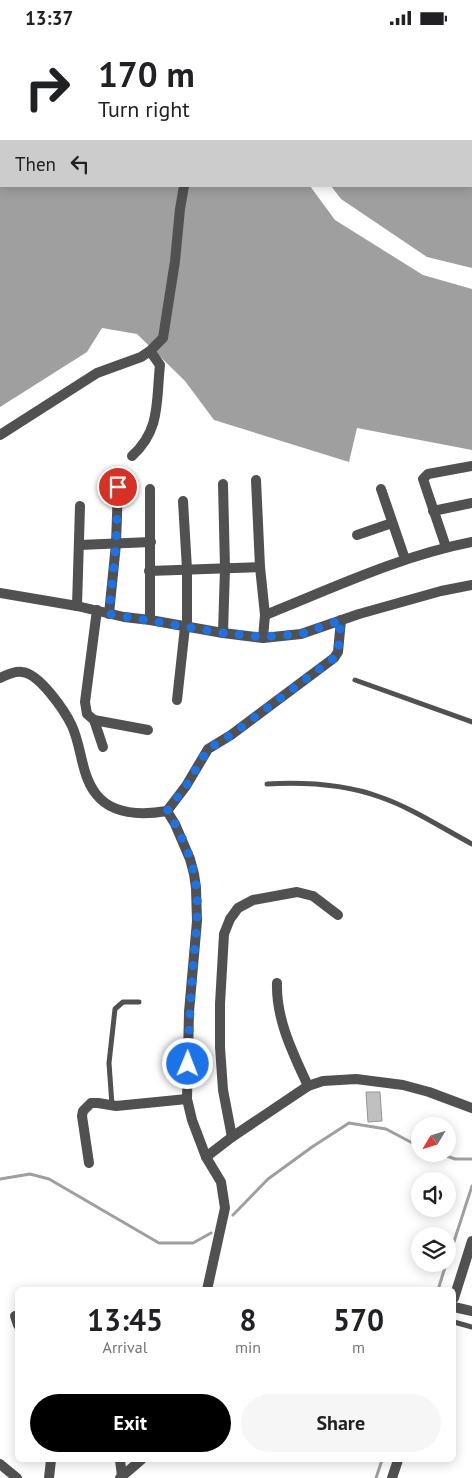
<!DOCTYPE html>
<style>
body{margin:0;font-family:"PT Sans",sans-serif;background:#f6f6f6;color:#202124;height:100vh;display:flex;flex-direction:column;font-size:19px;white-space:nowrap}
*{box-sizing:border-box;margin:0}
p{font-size:16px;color:#757577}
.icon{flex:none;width:28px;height:28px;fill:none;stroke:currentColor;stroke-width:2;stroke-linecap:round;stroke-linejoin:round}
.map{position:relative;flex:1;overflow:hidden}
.drawer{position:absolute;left:15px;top:1252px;width:441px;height:175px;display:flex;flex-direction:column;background:#fff;border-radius:8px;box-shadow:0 2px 12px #0003}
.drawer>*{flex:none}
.hud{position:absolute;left:0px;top:0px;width:472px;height:152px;box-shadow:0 2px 12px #0003;background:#fff;color:#202124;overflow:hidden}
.needle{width:32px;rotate:232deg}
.tools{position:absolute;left:411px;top:1082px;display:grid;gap:10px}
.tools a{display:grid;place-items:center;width:45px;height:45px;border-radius:50%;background:#fff;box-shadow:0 2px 12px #0003;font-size:25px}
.pin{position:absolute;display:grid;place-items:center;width:42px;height:42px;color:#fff;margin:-21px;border:2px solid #fff;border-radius:50%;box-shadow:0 1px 5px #0007}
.me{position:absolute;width:55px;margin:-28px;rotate:1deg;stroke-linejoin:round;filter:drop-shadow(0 0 4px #0008)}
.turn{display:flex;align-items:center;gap:18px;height:105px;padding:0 15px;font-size:22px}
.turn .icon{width:65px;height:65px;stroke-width:2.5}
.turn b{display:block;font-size:35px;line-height:42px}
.then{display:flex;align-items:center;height:48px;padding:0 15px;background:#0003;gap:10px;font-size:19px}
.eta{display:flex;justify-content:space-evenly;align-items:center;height:85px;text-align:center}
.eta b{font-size:30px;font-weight:700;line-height:35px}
.primary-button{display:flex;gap:10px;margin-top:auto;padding:10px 15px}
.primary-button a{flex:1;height:58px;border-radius:30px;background:#000;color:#fff;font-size:20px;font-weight:700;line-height:58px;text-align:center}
.primary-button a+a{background:#f6f6f6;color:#202124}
.status{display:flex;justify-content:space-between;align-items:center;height:35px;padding:0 25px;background:#fff;direction:ltr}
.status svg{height:14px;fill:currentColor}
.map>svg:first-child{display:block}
</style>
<div class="status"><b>13:37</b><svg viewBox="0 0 49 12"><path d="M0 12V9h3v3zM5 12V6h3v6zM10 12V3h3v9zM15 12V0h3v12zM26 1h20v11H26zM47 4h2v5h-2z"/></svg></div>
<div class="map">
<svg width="472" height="1443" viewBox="0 0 472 1443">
<rect width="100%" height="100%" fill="#fff"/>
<g fill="#9f9f9f">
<path d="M0 0H234L1 1V151H310L335 185 423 240 472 254V415L357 393 349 427 214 385 185 346 137 299 102 293 87 317 0 372Z"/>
<path d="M242 0H472V233L427 222 341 164 331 151H471V1H242Z"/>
</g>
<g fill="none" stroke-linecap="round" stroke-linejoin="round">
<g stroke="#9f9f9f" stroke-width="3">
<path d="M441 1119 455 1124H472"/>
<path d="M0 1144 30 1139 49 1144 159 1208H193L211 1198"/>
<path d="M233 1180 268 1144 312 1112 349 1088 386 1094 420 1112"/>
<path d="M448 1225 472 1151"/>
<path d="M438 1255 446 1229"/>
<path d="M376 1443 382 1425"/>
</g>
</g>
<path fill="#c0c0c0" stroke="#959595" d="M366 1057H380L382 1086 368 1087Z"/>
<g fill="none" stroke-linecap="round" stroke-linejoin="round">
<g stroke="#515151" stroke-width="5">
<path d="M355 645 472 687"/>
<path d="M267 749C304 747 344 749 380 762 412 773 442 793 472 809"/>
<path d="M112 1070 109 1028 115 974 123 967H139"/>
<path d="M454 1287 472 1292"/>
</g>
<g stroke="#515151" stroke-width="10">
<path d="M216 1V0"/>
<path d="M0 400 97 338 141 322 150 316 163 303 175 226 180 174 184 151"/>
<path d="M132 421C161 395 156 366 160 330L150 316"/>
<path d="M256 445 260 532 265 580 263 603"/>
<path d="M381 454 405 524"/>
<path d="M183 466 187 534V592"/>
<path d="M433 476 472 468"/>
<path d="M357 500 392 488"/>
<path d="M79 510 151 507"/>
<path d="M446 512 423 444 428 439 472 431"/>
<path d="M149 536 260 532"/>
<path d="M77 571 80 471"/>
<path d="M97 575 85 667 87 679 94 685 103 712"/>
<path d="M109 579 116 509 118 452"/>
<path d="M265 580C333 553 400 521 472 507"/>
<path d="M150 585V454"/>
<path d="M223 598 225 533 223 449"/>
<path d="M0 643C6 640 15 636 22 637 39 638 65 676 72 691 82 713 81 740 96 759 113 781 143 780 167 776L186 751 208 714 231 700 334 623 338 617 341 585"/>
<path d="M177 665 185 592"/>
<path d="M94 685 148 695"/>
<path d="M167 776 175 789 190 824 194 839 196 853 197 886 189 977 187 1064 192 1085 206 1122 221 1147 225 1173 207 1255"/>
<path d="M277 948C276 985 293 1018 308 1051"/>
<path d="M232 1102 223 1055 220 1012V969L224 899 230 884 238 873 253 865 297 857 313 861 338 880"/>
<path d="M206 1122 232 1102 308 1051 323 1046 356 1044 403 1050 429 1057 472 1073"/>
<path d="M89 1128 82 1081 83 1076 91 1068H98L116 1071 187 1064"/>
<path d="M15 1281 18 1290"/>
<path d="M120 1425 122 1441"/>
<path d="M0 1429 17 1443"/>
<path d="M49 1443 51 1425"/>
<path d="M120 1443 141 1425"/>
</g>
<g stroke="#515151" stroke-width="10">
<path d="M0 558 77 571 124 582 150 585 223 598 263 603 301 599 359 579 441 556 472 550"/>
<path d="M454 1263 472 1206"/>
<path d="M454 1272 472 1276"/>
<path d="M392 1443 398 1425"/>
</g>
</g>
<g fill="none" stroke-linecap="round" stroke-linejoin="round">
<path stroke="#1a73e8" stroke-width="9" stroke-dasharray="0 16.2" d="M118 452 116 509 109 579 223 598 263 602 301 599 341 585 338 617 334 623 231 700 208 714 186 751 167 776C179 794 190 818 194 839 201 869 195 903 193 934 190 966 189 997 188 1029"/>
</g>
</svg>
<div class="tools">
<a><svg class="needle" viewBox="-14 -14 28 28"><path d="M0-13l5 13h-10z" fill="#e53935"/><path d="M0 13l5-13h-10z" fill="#757577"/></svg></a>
<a><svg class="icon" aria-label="sound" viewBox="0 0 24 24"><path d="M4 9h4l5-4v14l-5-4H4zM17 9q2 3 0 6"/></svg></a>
<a><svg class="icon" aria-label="layers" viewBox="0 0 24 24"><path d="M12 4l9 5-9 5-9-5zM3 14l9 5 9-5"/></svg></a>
</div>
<div class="pin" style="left:118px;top:452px;background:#d93025"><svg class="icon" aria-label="arrive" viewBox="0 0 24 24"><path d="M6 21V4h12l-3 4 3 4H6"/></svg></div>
<svg class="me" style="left:188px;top:1029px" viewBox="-20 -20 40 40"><circle r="17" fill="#1a73e8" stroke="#fff" stroke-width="3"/><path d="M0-11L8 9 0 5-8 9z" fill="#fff"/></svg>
<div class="hud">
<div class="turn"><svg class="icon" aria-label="right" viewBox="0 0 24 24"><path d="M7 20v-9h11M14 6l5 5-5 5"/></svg><div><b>170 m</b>Turn right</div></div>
<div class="then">Then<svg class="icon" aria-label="left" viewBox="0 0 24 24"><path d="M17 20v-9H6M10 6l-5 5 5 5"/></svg></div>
</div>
<section class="drawer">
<div class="eta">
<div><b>13:45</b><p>Arrival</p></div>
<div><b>8</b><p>min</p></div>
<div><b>570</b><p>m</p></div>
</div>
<div class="primary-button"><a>Exit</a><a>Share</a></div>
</section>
</div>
